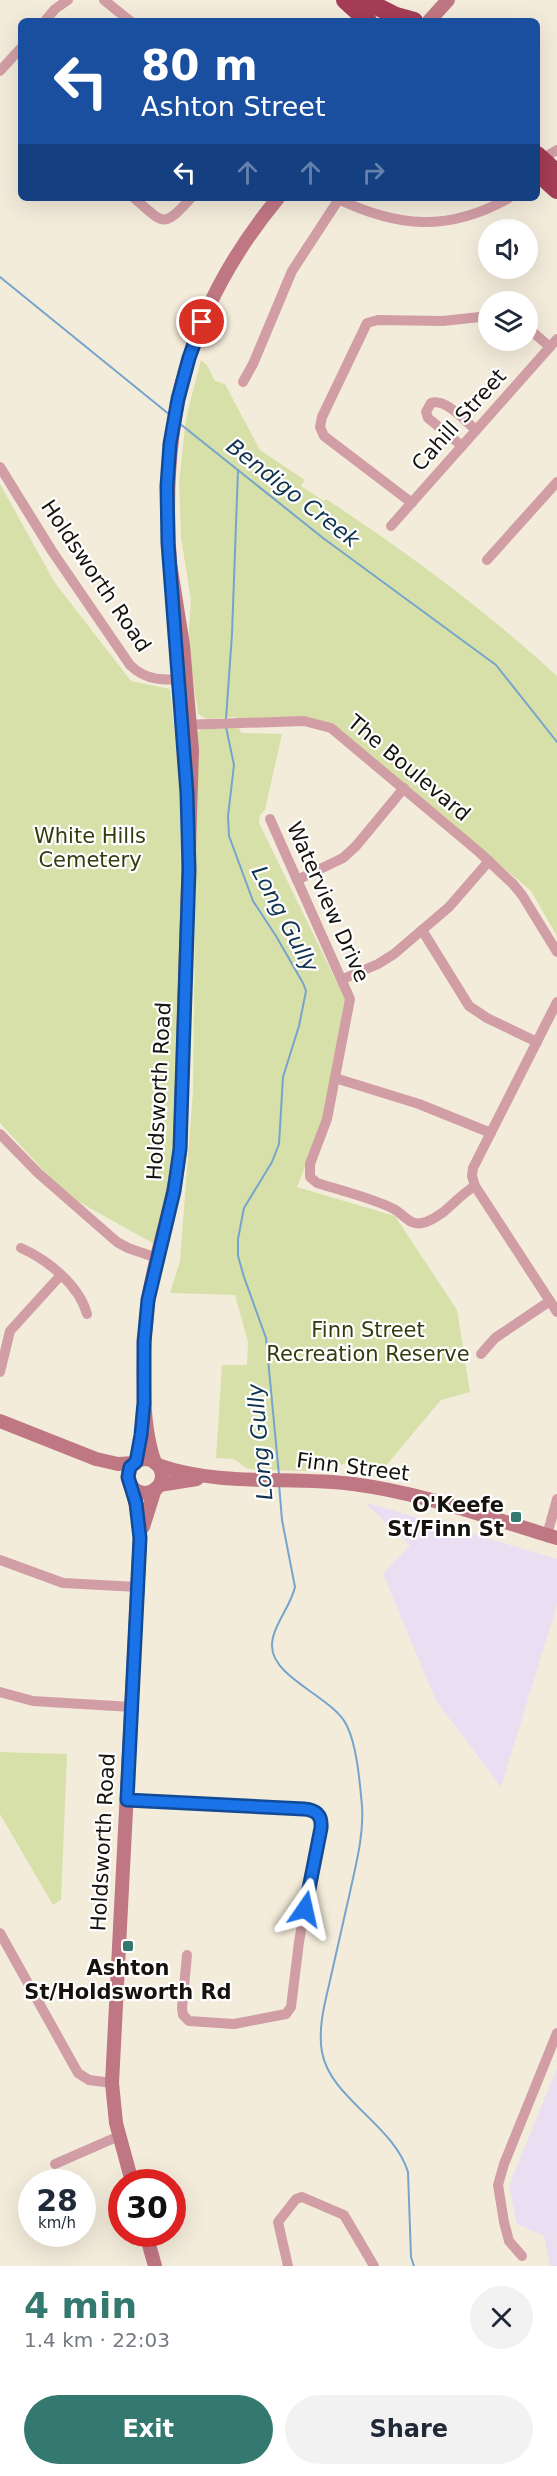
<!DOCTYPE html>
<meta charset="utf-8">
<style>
body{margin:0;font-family:"DejaVu Sans",sans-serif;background:#f2f2f3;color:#1f2937;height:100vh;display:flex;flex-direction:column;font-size:22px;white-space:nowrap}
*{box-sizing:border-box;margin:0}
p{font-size:20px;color:#747a83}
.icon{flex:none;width:33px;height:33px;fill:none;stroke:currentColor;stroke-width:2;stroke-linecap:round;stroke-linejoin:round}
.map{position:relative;height:2266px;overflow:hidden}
.side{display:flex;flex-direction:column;background:#fff;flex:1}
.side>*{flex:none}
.hud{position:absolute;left:18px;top:18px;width:522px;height:183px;border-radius:9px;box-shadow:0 6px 24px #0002;background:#1a4fa0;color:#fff;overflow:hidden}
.controls{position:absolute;left:478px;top:219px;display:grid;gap:12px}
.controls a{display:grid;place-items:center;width:60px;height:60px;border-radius:50%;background:#fff;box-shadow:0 6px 24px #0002;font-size:30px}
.speed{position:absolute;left:18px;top:2169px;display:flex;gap:12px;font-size:30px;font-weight:700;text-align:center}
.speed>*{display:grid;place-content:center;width:78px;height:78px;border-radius:50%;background:#fff;box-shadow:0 6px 24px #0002;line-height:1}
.speed small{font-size:15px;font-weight:400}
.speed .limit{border:9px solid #d22;background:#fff;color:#111}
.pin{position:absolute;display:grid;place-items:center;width:51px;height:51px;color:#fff;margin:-26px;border:3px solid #fff;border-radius:50%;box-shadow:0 2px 6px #0007}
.me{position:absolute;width:66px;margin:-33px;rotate:11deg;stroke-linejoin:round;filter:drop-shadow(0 0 4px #0008)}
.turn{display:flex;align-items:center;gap:21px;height:126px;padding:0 24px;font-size:27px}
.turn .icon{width:78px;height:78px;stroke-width:2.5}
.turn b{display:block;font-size:42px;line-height:51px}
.lanes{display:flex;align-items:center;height:57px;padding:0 24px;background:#0003;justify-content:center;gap:30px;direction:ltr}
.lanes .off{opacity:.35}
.round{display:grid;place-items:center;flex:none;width:63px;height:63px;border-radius:32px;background:#f2f2f3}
.summary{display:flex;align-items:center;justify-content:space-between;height:102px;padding:0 24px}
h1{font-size:36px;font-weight:600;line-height:45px;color:#33796f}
.button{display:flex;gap:12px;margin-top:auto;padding:12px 24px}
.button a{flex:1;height:69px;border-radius:36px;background:#33796f;color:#fff;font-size:24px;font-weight:600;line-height:69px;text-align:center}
.button a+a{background:#f2f2f3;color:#1f2937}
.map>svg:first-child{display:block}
</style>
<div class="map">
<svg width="557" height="2266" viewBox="0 0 557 2266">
<rect width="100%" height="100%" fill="#f4ecdb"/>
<g fill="#e9def2">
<path d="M364 1502 557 1559V1605L501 1787 436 1701 383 1574 410 1545Z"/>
<path d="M557 2068V2266H550L544 2236 517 2224 509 2186Z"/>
</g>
<g fill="#d8e0a9">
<path d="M201 360 207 365 215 381 225 384 260 450 305 480 301 486 324 501 326 499C404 550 488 612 557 676V936L531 891 338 728 236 719V717L207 719 198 714 188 643 191 601 181 537 179 482 186 418Z"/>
<path d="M0 484 55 583 131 681 170 689 180 785 181 912 174 1165 156 1245 65 1194 0 1123Z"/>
<path d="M239 728 241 733 282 734 265 810 260 815 259 823 346 1001 320 1130 297 1187 395 1216 457 1310 470 1392 441 1400 384 1468 343 1464 306 1471 258 1470 246 1468 234 1459 216 1458 222 1365H247L248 1342 235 1295 170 1293 180 1261 193 1091 197 732 202 729Z"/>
<path d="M0 1752 67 1754 61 1900 53 1905 0 1814Z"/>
</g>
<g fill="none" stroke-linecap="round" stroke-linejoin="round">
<g stroke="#75a4cc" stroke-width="2">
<path d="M0 277 170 415"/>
<path d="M179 423 323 538 496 665 557 742"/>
<path d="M226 719 232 634 238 470"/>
<path d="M226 727 234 765 228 816 229 836 253 901 276 936 303 983 306 991 299 1026 283 1077 279 1144 272 1162 244 1208 238 1239V1256L244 1277 266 1338 279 1475"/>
<path d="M279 1484 282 1520 295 1587C291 1606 272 1627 272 1645 271 1678 334 1697 347 1726 357 1746 360 1784 362 1806 364 1835 356 1864 350 1892 343 1923 336 1954 329 1985 324 2006 318 2030 322 2052 330 2098 393 2124 408 2172L411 2257 414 2266"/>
</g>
<g stroke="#d29ea6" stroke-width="10">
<path d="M104 0 130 21"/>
<path d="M45 21 55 9 68 0"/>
<path d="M0 71 21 48"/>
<path d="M542 159 557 150"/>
<path d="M134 198C164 224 163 229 191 198"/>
<path d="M336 198C398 228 448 232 509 198"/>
<path d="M528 328 550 347"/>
<path d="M243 382 253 364 292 271 339 199"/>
<path d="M462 446 428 418 426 412 431 403C446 398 465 421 476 430"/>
<path d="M0 467 52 551 130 665C146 681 165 681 187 678"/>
<path d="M412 503 324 436 320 427 322 417 367 323 378 320 443 321 489 316"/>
<path d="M391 526 557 339"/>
<path d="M487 560 557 482"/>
<path d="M182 725 304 721 331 728 479 852 513 884 522 895 557 952"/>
<path d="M270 819 350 999 327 1119 310 1164V1177L317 1183C336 1189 383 1201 397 1211 407 1218 412 1227 426 1222 446 1215 457 1196 475 1186"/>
<path d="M297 880 343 858 356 846 404 788"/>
<path d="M422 930 469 1006 487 1018 537 1042"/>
<path d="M343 979 378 964 394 954 449 907 489 861"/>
<path d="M557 1002 473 1168 472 1176 475 1186 557 1312"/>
<path d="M335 1078 419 1104 491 1133"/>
<path d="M0 1134 38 1173 117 1242 128 1248 157 1258"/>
<path d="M21 1248C48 1260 79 1285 87 1314"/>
<path d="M481 1354 495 1338 550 1301"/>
<path d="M0 1372 10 1331 60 1276"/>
<path d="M547 1535 557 1499"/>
<path d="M0 1560 63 1583 137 1587"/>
<path d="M0 1692 33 1701 131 1707"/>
<path d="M127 1801 304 1809 316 1812 321 1819 299 1942 291 2007 286 2014 234 2024 189 2021 183 2015 182 2008 187 1955"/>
<path d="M0 1933 78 2073 89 2080 112 2083"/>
<path d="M55 2164 119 2136"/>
<path d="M522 2256 509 2241 504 2222 498 2185 504 2164 557 2033"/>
<path d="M288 2266 278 2222 296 2199 302 2197 344 2215 374 2266"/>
</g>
<g stroke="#c07784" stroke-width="14">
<path d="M429 21 448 0"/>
<path d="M170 564C160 421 185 311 278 198"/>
<path d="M0 1421 96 1459 118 1464 134 1463"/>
<circle cx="145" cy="1476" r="17"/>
<path d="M155 1463C146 1438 144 1412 144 1385 143 1353 145 1321 150 1289 159 1241 175 1197 180 1149L192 750 183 645 169 557"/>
<path d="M158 1465C220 1487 289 1476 353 1484 423 1493 490 1518 557 1538"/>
<path d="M159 1485 197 1479"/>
<path d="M132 1486 138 1517 140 1538 112 2083 116 2123 132 2182"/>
<path d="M143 1527 155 1489"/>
<path d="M146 2234 155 2266"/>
</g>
<g stroke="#a53d56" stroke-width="18">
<path d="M345 0 368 21"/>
<path d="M366 1 396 16 414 21"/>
<path d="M537 155 557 173"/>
<path d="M537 172 557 190"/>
</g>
</g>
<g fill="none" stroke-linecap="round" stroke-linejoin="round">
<g stroke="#114b97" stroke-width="15">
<path id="route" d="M202 322 189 358 178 399 170 444 167 486 168 543 187 793 189 870 180 1149 174 1191 148 1300 144 1342V1403L141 1435 136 1462 130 1467 128 1477 136 1503 140 1538 127 1800 304 1809C316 1810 322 1815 321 1828L305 1909"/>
</g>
<use href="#route" stroke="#1a73e8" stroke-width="10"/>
</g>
<g fill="#33796f" stroke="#fff" stroke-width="2">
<rect x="510" y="1511" width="12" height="12" rx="3"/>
<rect x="122" y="1940" width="12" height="12" rx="3"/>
</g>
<g text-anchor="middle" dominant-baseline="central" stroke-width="4.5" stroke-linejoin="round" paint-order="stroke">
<g font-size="21" fill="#16130e" stroke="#fff">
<text transform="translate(459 420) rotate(-48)">Cahill Street</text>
<text transform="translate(96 576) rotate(56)">Holdsworth Road</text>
<text transform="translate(409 768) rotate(40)">The Boulevard</text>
<text transform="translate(328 902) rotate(66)">Waterview Drive</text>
<text transform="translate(159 1091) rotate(-87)">Holdsworth Road</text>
<text transform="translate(353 1467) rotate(7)">Finn Street</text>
<text transform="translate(103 1842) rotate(-87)">Holdsworth Road</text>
</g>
<g font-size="21" fill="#363b0e" stroke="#fff">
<text x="90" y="836">White Hills<tspan x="90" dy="24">Cemetery</tspan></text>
<text x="368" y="1330">Finn Street<tspan x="368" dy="24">Recreation Reserve</tspan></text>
</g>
<g font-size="21" font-weight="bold" fill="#16130e" stroke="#fff" text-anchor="end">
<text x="504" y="1505">O'Keefe<tspan x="504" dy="24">St/Finn St</tspan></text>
<text x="128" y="1968" text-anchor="middle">Ashton<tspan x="128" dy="24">St/Holdsworth Rd</tspan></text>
</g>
<g font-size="22" font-style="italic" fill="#103450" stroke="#fff">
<text transform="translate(293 493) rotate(38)">Bendigo Creek</text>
<text transform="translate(285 919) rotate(62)">Long Gully</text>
<text transform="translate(260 1442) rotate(-95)">Long Gully</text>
</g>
</g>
</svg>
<div class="controls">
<a><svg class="icon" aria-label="sound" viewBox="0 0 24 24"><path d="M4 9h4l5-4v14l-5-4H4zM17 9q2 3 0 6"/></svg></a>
<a><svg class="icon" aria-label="layers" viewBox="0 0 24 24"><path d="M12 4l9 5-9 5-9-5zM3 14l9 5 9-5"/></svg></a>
</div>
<div class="speed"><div>28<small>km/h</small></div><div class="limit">30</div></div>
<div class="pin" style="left:202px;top:322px;background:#d93025"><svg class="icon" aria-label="arrive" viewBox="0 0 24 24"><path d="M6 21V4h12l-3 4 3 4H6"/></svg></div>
<svg class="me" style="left:305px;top:1909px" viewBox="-20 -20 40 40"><path d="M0-17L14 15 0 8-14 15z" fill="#1a73e8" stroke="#fff" stroke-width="4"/></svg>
<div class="hud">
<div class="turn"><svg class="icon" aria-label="left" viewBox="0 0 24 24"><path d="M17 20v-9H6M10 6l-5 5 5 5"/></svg><div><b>80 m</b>Ashton Street</div></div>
<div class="lanes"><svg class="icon" aria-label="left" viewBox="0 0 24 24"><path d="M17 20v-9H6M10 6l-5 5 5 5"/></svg><svg class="icon off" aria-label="ahead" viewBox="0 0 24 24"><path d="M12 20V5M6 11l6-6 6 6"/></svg><svg class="icon off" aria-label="ahead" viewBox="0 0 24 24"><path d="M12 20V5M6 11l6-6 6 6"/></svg><svg class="icon off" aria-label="right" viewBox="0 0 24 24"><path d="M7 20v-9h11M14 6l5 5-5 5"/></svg></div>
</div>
</div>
<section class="side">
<div class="summary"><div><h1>4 min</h1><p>1.4 km · 22:03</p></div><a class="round"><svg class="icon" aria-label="close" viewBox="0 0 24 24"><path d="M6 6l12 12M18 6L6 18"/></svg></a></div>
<div class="button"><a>Exit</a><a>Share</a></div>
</section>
